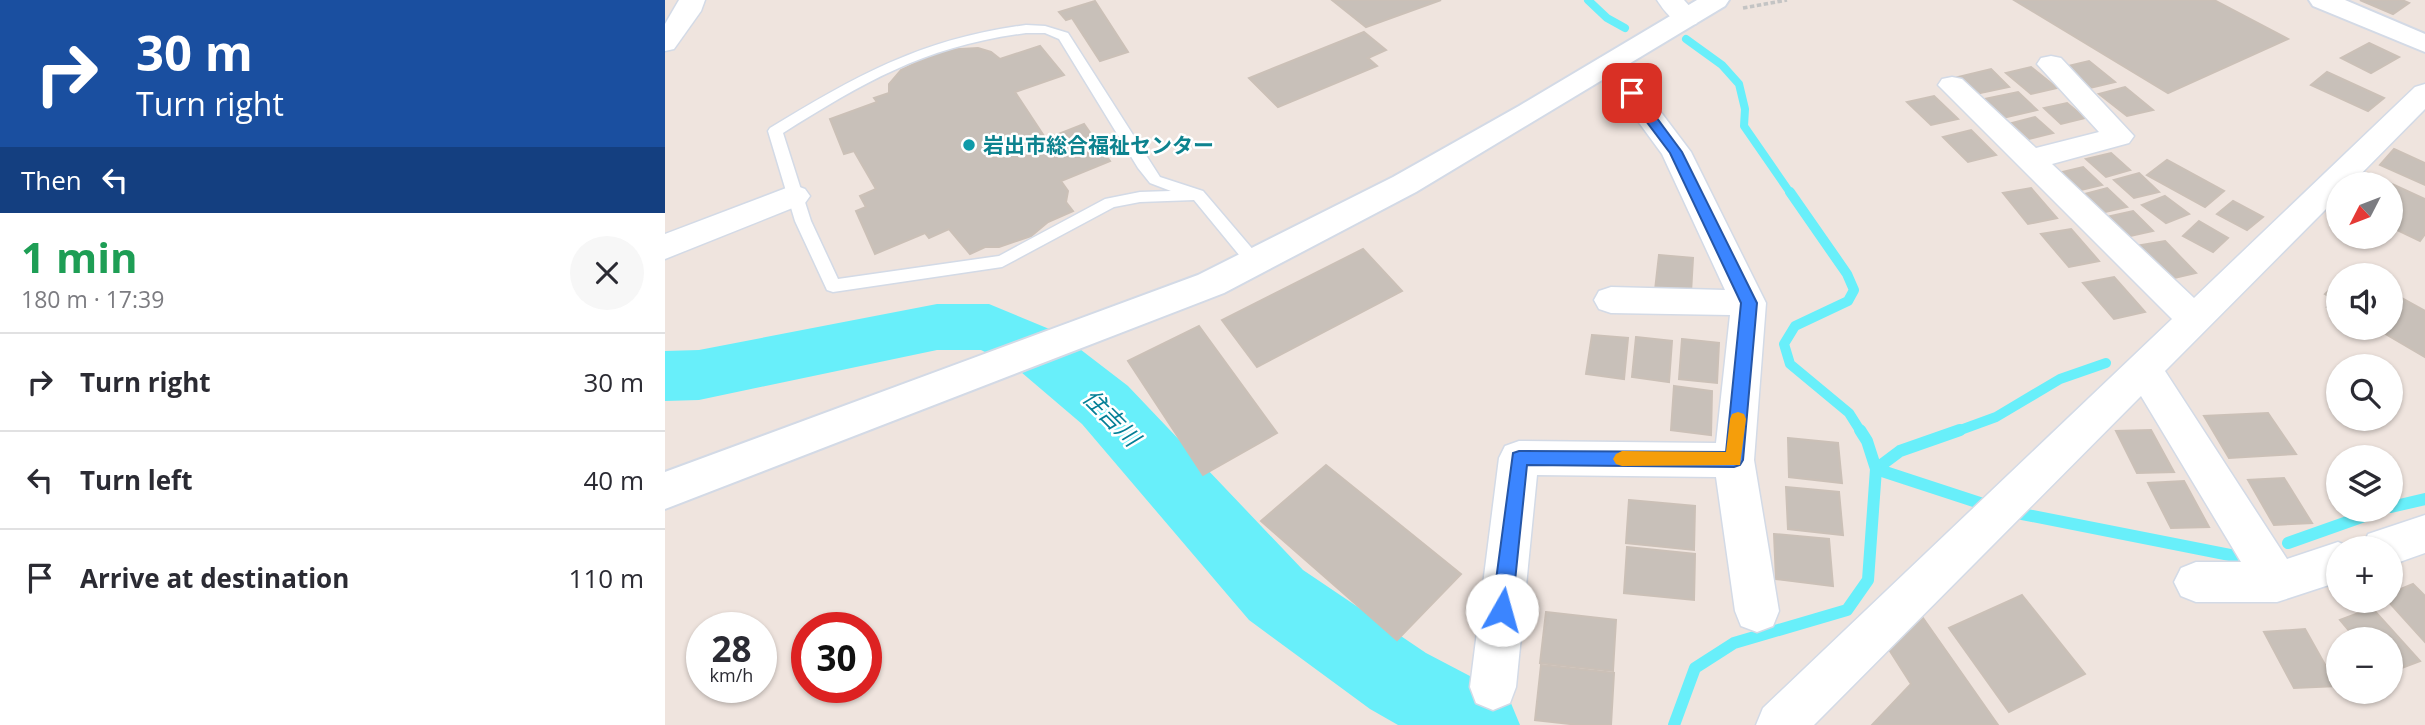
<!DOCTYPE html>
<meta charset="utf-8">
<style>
body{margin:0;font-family:"Open Sans","Noto Sans JP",sans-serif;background:#f7f7f7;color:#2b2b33;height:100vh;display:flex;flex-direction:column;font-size:26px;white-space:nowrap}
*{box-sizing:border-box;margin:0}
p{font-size:23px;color:#7c7c81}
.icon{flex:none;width:38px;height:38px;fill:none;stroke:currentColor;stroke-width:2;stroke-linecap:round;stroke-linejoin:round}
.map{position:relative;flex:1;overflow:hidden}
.sheet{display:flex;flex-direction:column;background:#fff;width:665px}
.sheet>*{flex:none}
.top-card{background:#1a4fa0;color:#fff;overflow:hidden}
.needle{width:46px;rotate:228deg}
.controls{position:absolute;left:1661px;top:172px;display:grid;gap:14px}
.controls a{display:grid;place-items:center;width:77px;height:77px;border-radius:50%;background:#fff;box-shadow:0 2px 5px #0004;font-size:35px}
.speed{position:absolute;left:21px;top:612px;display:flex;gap:14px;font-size:35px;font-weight:700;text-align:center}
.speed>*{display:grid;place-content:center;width:91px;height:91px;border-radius:50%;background:#fff;box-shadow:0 2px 5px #0004;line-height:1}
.speed small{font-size:18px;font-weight:400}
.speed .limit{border:10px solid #d22;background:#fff;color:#111}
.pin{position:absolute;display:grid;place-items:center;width:60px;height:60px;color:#fff;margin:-30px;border-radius:14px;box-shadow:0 4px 10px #0006}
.me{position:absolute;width:77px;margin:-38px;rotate:7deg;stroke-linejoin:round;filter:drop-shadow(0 0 5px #0008)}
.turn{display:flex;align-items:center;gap:24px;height:147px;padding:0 21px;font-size:32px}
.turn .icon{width:91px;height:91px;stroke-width:2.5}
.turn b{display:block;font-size:49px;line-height:60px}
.then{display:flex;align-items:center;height:66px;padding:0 21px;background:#0003;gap:14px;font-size:26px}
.round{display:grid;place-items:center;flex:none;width:74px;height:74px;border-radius:37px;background:#f7f7f7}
.head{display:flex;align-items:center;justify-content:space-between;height:119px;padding:0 21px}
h1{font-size:42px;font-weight:700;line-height:52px;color:#1e9e55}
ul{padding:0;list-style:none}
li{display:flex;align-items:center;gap:21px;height:98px;padding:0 21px;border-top:2px solid #e1e1e2}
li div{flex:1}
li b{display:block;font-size:26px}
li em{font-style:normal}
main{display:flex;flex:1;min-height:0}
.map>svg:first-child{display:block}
</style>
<main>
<section class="sheet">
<div class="top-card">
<div class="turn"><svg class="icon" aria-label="right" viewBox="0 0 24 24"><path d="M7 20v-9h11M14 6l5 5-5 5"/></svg><div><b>30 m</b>Turn right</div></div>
<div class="then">Then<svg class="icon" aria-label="left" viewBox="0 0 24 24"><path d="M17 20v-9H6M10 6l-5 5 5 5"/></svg></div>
</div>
<div class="head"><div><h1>1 min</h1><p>180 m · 17:39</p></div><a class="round"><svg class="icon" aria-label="close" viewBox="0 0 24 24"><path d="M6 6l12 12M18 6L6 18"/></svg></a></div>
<ul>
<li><svg class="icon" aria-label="right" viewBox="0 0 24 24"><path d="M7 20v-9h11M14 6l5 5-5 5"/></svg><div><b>Turn right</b></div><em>30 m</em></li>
<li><svg class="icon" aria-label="left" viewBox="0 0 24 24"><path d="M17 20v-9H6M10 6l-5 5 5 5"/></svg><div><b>Turn left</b></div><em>40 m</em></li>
<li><svg class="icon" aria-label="arrive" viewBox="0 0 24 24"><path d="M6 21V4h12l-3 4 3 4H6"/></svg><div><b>Arrive at destination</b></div><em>110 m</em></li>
</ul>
</section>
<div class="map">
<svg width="1760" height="725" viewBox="0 0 1760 725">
<rect width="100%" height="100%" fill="#efe4de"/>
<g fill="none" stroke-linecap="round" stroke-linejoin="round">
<g stroke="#68effa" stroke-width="8">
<path d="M923 0 942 18 960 28"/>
<path d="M1021 39 1057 65 1074 84 1080 109 1079 126 1126 194"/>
</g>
<g stroke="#68effa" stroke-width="10">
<path d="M1125 192 1182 274 1189 290 1183 301 1130 326 1119 344 1125 364 1184 413 1196 432"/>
<path d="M1290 432 1331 417 1395 379 1441 363"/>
</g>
<g stroke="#68effa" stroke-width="12">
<path d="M1211 469 1324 506"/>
<path d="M1211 469 1235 451 1295 430"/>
<path d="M1726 507 1760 499"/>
<path d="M1347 512 1570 556"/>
<path d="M1623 543 1719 509"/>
<path d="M1009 725 1030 668 1069 643 1182 610 1203 580 1211 469 1202 441 1195 430"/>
</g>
<path fill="#68effa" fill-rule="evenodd" d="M272 304H324L394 333 463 386 638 570 761 653 843 696 855 725H733L705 709 584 620 417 424 350 367 316 350H272L34 400 0 401V351L34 350Z"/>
</g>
<g fill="#c8c0b9" stroke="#cbc0b7" stroke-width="2">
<path d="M667 0H776L701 27Z"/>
<path d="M1349 0H1549L1623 39 1503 93Z"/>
<path d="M1695 0H1737L1744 3 1728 14Z"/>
<path d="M430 1 463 52 435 61 407 18 401 20 394 12Z"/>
<path d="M699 32 721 50 703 58 712 66 613 107 584 78Z"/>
<path d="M1704 43 1734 57 1706 73 1676 58Z"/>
<path d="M375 46 399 75 350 92 381 139 419 124 445 161 396 181 403 191 401 202 408 211 383 222 366 236 334 247H320L305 254 284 229 264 238 260 233 210 254 191 211 201 207 195 196 211 189 189 151 179 154 165 119 212 102 209 98 224 93V84L236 70 278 50 313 48 326 52 335 59Z"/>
<path d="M1424 61 1450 82 1425 88 1399 67Z"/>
<path d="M1366 67 1392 88 1366 94 1341 73Z"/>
<path d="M1326 69 1344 87 1311 94 1293 77Z"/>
<path d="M1662 72 1719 98 1703 111 1646 85Z"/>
<path d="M1460 87 1488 110 1462 116 1434 94Z"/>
<path d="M1353 92 1372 110 1338 118 1319 99Z"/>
<path d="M1269 96 1293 119 1266 125 1242 102Z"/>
<path d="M1402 103 1420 118 1396 124 1379 108Z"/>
<path d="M1370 117 1388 133 1364 139 1347 123Z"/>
<path d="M1306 130 1331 155 1303 162 1278 137Z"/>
<path d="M1729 149 1760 163V185L1715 165Z"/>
<path d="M1446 153 1465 170 1441 177 1421 159Z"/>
<path d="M1502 160 1559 191 1540 207 1482 175Z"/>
<path d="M1418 167 1437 185 1412 191 1393 173Z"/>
<path d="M1474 173 1494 192 1469 198 1449 180Z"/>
<path d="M1703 173 1760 199V234L1755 241 1726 227V184H1693Z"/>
<path d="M1366 188 1392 218 1363 224 1338 193Z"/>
<path d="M1442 188 1462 207 1436 213 1416 195Z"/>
<path d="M1500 196 1524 214 1501 223 1477 205Z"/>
<path d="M1568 201 1598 217 1582 230 1552 214Z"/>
<path d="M1468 211 1488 231 1461 237 1441 217Z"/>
<path d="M1534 221 1563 238 1548 252 1518 236Z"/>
<path d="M1406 229 1434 261 1404 267 1376 234Z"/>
<path d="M1500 241 1531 273 1501 280 1471 246Z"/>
<path d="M698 249 737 291 592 367 557 320Z"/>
<path d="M994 255 1028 258 1026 293 990 290Z"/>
<path d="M1449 277 1480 312 1449 319 1418 283Z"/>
<path d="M1673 282V314L1662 307 1670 300 1660 294Z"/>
<path d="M1726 292 1760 311V357L1717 332 1712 336 1697 327H1726Z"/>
<path d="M534 326 612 433 538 475 463 361Z"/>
<path d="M927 335 963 338 959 379 921 374Z"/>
<path d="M971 337 1007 341 1004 382 967 377Z"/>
<path d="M1017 339 1054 343 1052 383 1014 379Z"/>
<path d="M1009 386 1047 391 1046 435 1006 430Z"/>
<path d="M1603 413 1631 454 1564 458 1539 416Z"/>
<path d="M1486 430 1509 472 1472 473 1451 431Z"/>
<path d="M1123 438 1173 443 1177 483 1124 477Z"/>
<path d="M661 465 796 574 732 640 596 521Z"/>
<path d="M1619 478 1647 523 1609 525 1583 480Z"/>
<path d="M1519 481 1544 527 1506 528 1483 483Z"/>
<path d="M1121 487 1174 492 1178 535 1123 529Z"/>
<path d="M964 500 1030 506 1029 550 961 543Z"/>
<path d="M1109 534 1164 539 1168 586 1111 579Z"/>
<path d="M962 547 1030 554 1029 600 959 593Z"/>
<path d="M1748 584 1760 596V642L1722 600H1726V593Z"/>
<path d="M1357 595 1420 674 1344 712 1284 628Z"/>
<path d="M1707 608 1755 661 1726 672V639H1691L1675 620Z"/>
<path d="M881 612 951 620 948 671 875 663Z"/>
<path d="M1258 618 1333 725H1207L1246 684 1223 648Z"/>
<path d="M1640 629 1672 686 1629 688 1599 632Z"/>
<path d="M876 665 949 673 946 725H914L870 720Z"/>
</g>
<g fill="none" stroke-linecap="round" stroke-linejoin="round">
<g stroke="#d3dae6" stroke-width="3">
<path id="lane" d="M361 25 380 26 403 33 495 177 538 191 596 259 598 263 596 267H584L529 200 475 202 449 207 337 267 168 292 162 290 130 221 103 131 105 128C193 75 256 39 361 25ZM361 33H380L394 39 473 168 485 183 506 191 475 192 440 199 334 256 173 279 146 221 118 133C201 81 261 46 361 33Z"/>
</g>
<g stroke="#d3dae6" stroke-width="3">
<g id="street">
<path d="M14 0H40L36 11 9 49 0 51V24Z"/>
<path d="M992 0H1019L1035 18 1031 24C1012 28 1002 15 992 0Z"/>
<path d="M945 56 955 58 1026 152 1101 303 1089 460 1114 611 1108 626 1092 632 1076 626 1070 611 1051 477 872 475 851 687 845 703 828 710 811 703 805 687 834 458 840 446 854 441 1051 443 1065 315 946 313 934 309 929 300 934 291 946 287 1060 290 997 154 931 64 935 58Z"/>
<path d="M1386 56 1396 58 1469 136 1464 143 1387 164 1529 298 1750 87 1760 84V109L1686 184H1673V197L1500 371 1622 559 1673 542 1687 548H1673V582L1612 602H1531L1516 596 1509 582 1516 568 1531 562H1576L1476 396 1149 725H1091L1098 708 1507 319 1273 85 1277 79 1287 77 1297 79 1371 148 1434 132 1372 64 1376 58Z"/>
<path d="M129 185 140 189 145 196 140 203 0 259V234Z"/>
<path d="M1760 515V553L1726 565V548H1697L1703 534Z"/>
</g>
</g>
<g stroke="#d3dae6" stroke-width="4">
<g id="secondary">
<path d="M1032 0H1064L1060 6 751 192 559 293 0 509V472L533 275 728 177 854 106Z"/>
<path d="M1644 0H1680L1760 34V52L1648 6Z"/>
</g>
</g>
<path stroke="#c4c4c4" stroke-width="3.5" stroke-dasharray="4.5 2.5" stroke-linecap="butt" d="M1078 8 1122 0"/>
<use href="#lane" fill="#fff" fill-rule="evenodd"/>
<use href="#street" fill="#fff" fill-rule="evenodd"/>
<use href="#secondary" fill="#fff" fill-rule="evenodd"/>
</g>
<path fill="#3b85ff" stroke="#2656a6" stroke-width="2" d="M967 89 971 90 1017 152 1092 303 1078 460 1075 465 1069 467 862 465 847 610 844 617 837 619 830 617 827 610 848 453 854 451 1061 452 1076 303 1005 153 960 93Z"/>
<path fill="#f59e0b" d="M1073 412 1079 414 1081 419 1075 465 957 466 951 464 948 459 951 454 957 451 1061 452 1065 419 1067 414Z"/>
<circle fill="#0f9aa8" stroke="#fff" stroke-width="2.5" cx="304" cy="145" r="7"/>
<g text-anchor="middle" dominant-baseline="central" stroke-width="5" stroke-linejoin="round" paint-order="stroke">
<g font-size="21" font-weight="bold" fill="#0d838f" stroke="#fff" text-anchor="start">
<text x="318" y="145">岩出市総合福祉センター</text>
</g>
<g font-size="23" font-style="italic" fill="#037f96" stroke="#fff">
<text transform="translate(447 417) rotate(45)">住吉川</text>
</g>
</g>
</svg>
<div class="controls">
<a><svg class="needle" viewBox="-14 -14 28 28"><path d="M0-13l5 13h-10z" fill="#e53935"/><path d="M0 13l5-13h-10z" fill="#7c7c81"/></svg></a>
<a><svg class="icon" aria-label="sound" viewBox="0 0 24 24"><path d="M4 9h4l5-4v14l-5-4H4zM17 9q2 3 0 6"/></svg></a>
<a><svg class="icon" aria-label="search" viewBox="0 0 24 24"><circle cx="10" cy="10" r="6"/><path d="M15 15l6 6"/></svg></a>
<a><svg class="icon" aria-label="layers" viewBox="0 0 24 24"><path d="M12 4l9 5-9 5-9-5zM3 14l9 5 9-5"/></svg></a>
<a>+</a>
<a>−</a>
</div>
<div class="speed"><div>28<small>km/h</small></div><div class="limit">30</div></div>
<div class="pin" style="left:967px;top:93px;background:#d93025"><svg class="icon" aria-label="arrive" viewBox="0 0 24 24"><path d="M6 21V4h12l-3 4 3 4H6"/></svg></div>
<svg class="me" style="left:837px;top:610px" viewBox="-20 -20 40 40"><circle r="19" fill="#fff"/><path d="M0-13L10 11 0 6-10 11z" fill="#3b85ff"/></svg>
</div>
</main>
